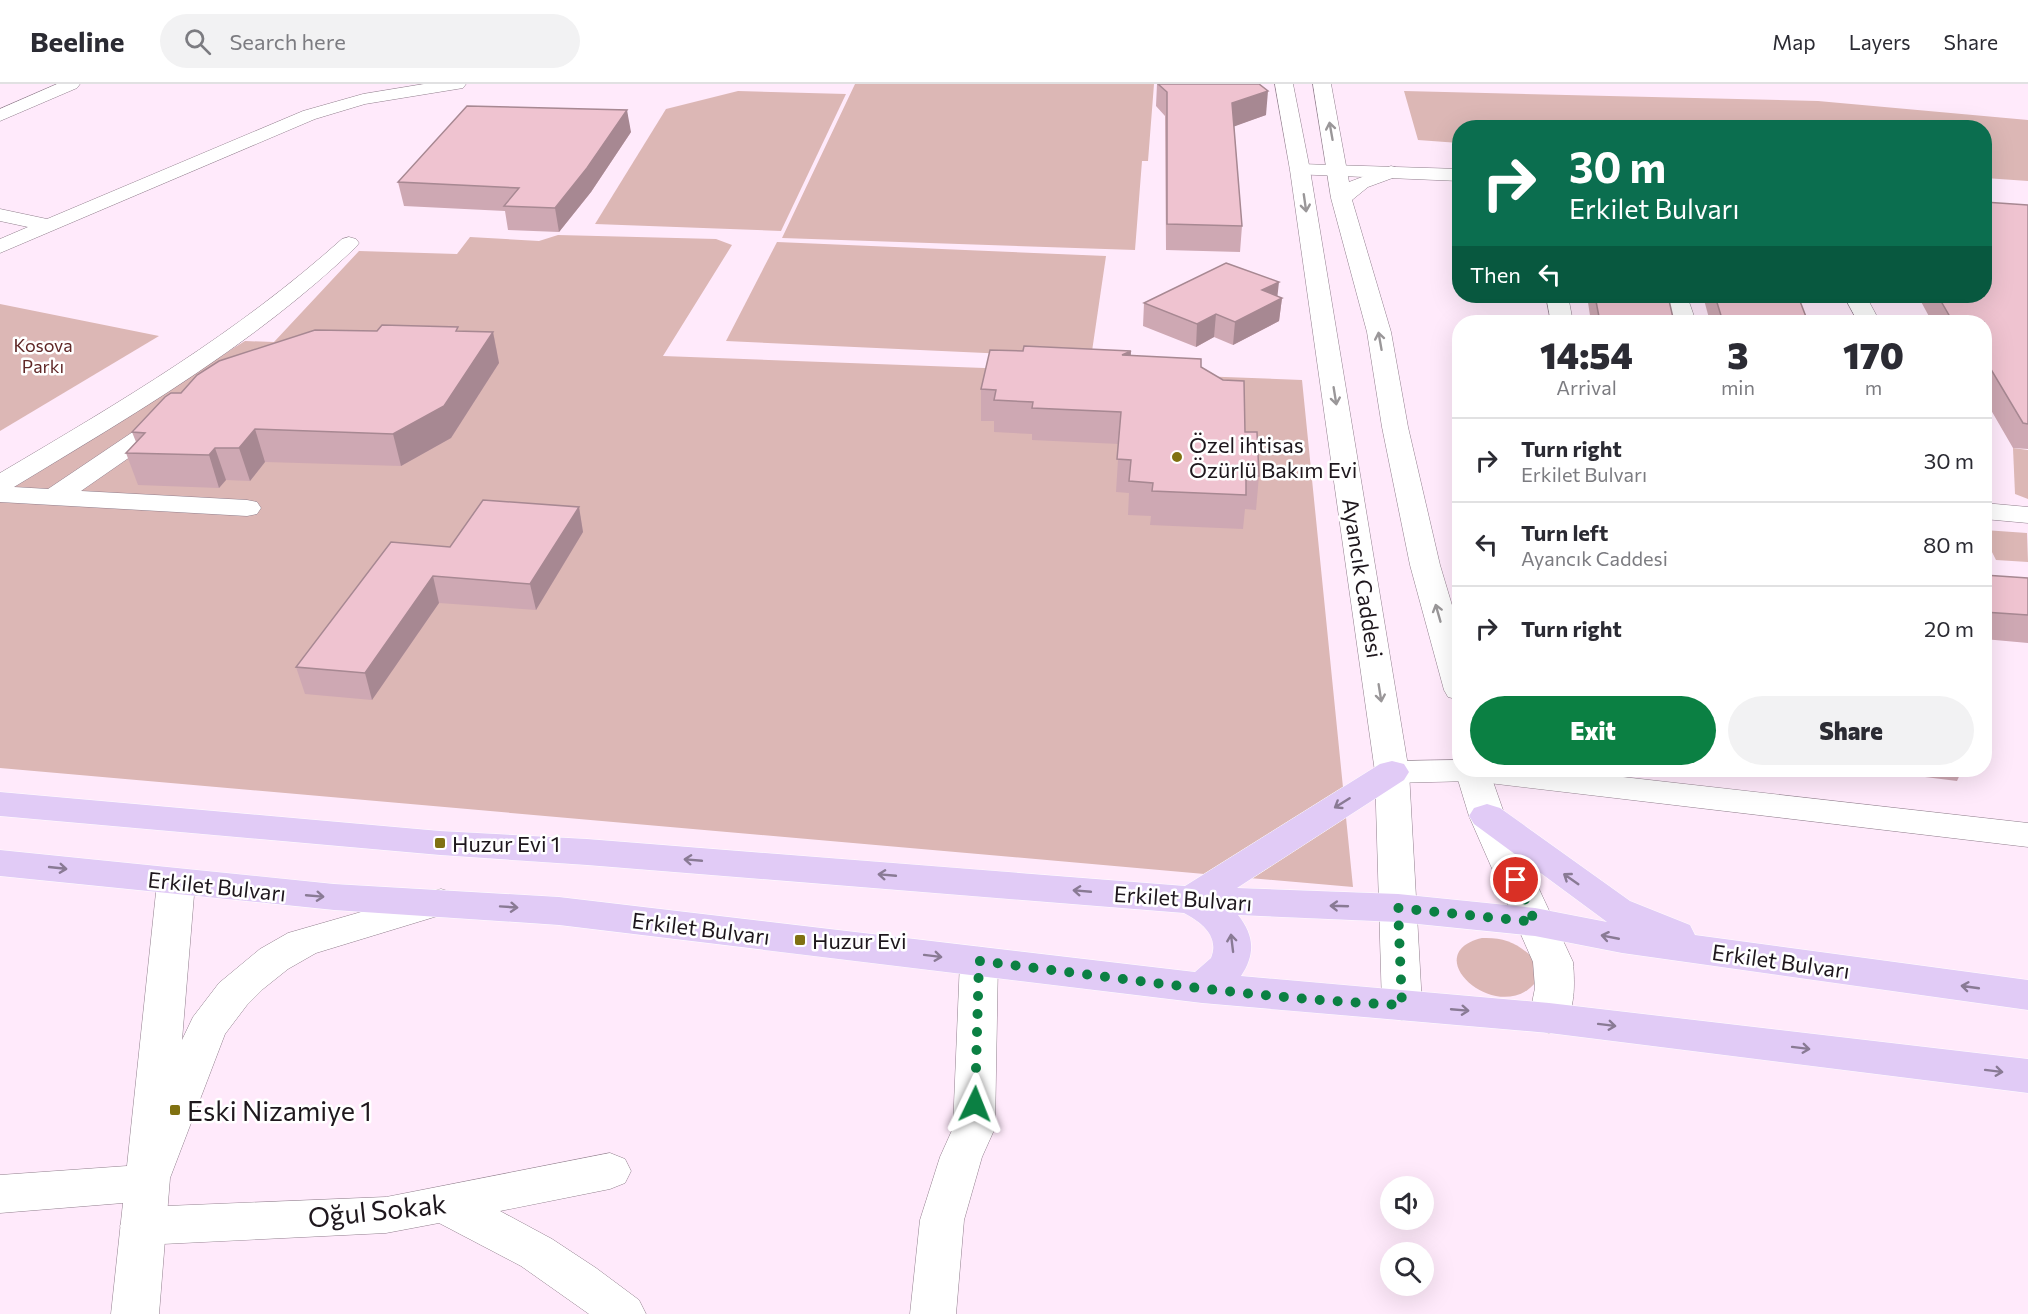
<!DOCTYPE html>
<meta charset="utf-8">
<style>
body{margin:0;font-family:Commissioner,sans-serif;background:#f2f2f3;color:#2b2b33;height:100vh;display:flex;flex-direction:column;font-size:22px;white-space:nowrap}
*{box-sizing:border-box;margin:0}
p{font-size:20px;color:#7c7c81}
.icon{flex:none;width:33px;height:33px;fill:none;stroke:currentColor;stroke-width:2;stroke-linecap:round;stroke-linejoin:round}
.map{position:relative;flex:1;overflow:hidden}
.sheet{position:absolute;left:1452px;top:231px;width:540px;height:462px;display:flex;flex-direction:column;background:#fff;border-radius:24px;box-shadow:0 6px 24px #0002}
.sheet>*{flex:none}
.top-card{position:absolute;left:1452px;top:36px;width:540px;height:183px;border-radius:24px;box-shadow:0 6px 24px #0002;background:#0b6e4f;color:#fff;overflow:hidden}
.controls{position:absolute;left:1380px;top:1092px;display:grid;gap:12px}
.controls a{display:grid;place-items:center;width:54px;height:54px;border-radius:50%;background:#fff;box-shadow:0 6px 24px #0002;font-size:30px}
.pin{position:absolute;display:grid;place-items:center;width:51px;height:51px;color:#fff;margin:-26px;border:3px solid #fff;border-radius:50%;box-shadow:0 2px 6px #0007}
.me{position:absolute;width:66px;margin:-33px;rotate:2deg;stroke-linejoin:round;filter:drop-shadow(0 0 4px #0008)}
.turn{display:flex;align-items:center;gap:21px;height:126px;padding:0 18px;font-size:27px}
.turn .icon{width:78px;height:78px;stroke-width:2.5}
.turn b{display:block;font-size:42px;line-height:51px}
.then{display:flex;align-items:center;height:57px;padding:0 18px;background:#0003;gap:12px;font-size:22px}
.eta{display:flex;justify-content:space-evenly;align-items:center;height:102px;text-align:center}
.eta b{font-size:36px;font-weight:800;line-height:42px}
.action{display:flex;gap:12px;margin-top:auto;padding:12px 18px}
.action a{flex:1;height:69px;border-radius:36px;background:#0b8043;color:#fff;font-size:24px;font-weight:800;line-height:69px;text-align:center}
.action a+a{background:#f2f2f3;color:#2b2b33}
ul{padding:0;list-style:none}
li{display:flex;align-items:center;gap:18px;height:84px;padding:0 18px;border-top:2px solid #e1e1e2}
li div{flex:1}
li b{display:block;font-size:22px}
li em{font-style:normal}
header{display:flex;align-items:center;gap:36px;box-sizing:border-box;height:84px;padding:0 30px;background:#fff;border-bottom:2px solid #e1e1e2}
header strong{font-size:28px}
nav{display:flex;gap:33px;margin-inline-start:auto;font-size:21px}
.search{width:420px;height:54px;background:#f2f2f3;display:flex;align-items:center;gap:15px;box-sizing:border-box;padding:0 21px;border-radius:33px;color:#7c7c81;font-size:22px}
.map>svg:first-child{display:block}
</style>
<header>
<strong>Beeline</strong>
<div class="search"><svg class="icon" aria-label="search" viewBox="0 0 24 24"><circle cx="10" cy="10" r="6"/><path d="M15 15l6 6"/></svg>Search here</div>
<nav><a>Map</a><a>Layers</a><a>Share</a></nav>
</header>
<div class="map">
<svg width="2028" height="1230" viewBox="0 0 2028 1230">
<rect width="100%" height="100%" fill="#ffeafb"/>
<g fill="#dcb7b5">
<path d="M855 0H1154L1148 77H1142L1135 166 782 154Z"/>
<path d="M738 7 846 10 781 147 595 140 666 25Z"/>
<path d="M1404 7 1818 17 2028 36V97L1985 94 1984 44H1460L1459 59 1418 56Z"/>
<path d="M558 151 716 155 732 161 663 272 1302 296 1353 803 0 684V409L245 257 274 258 359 167 457 170 470 153 539 157Z"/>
<path d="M777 158 1106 172 1091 274 726 257Z"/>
<path d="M0 220 159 252 0 347Z"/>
<path d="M2013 364 2028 366V415L2015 410Z"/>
<path d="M1984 446 2027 449 2028 478 1996 476 1990 464H1985Z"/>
<path d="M1482 854C1503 853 1518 859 1533 874L1536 898C1498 944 1415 870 1482 854Z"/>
</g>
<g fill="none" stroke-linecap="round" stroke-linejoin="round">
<g stroke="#917f8d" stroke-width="1">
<g id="street">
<path d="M57 0H80L77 4 0 37V25Z"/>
<path d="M424 0H466L463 4 457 5 365 20 315 35 0 169V155L28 143 0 137V125L47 135 303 27 363 10Z"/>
<path d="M1300 80 1460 85V97L1293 90 1290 86 1293 82Z"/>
<path d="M349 153 356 155 359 159 356 163C252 262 136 329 14 403L48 405 161 329 170 326 179 329 183 334 179 339 81 407 247 416 257 418 261 424 257 430 247 432 0 418V389C122 317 236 250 342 155Z"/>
<path d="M1546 212H1568L1573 238H1551Z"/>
<path d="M1665 212H1687L1696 238H1674Z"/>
<path d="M1844 212H1866L1880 238H1858Z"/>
<path d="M1984 419 2028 423V439L1984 435Z"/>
<path d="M1460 676V686H1561L2028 739V763L1472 697 1392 699 1380 696 1375 688 1380 680 1392 677Z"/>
<path d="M979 863 992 867 998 877 995 1044 982 1073 964 1136 956 1230H910L920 1136 940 1073 953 1044 960 877 966 867Z"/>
<path d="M610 1069 625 1075 631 1087 625 1099 610 1105 500 1127 552 1155 596 1184 639 1216 646 1230H589L521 1182 439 1139 386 1149 142 1161 127 1155 120 1142 127 1129 142 1123 386 1113Z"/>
</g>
</g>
<g stroke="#917f8d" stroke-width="1">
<g id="secondary">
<path d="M1275 0H1293L1310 86 1409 688 1422 921 1416 932 1402 936 1388 932 1382 921 1375 688 1290 86Z"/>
<path d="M1313 0H1331L1349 98 1391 82 1398 84 1401 88 1398 92 1368 103 1352 116 1391 248 1408 343 1440 481 1460 548V616L1448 613 1444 606 1410 481 1382 343 1367 248 1331 114Z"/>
<path d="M1460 678V686H1489L1505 732 1573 878C1575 902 1575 924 1563 945L1549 949 1535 945 1529 934 1535 904 1533 878 1469 732 1455 686Z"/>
<path d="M176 786 189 790 195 799 182 956 193 933 219 899 260 865 288 849 441 805 454 809 460 818 454 827 316 869 288 885 263 905 247 921 225 950 170 1094 159 1230H111L123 1119 0 1129V1091L127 1082 157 799 163 790Z"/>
</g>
</g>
<g stroke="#fff" stroke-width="1">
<path id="primary" d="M1392 677 1404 680 1409 688 1404 696 1237 804 1398 810 1535 824 1607 838 1474 740 1469 732 1474 724 1487 720 1500 724 1630 817 1690 841 1695 851 2028 896V926L1622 869 1535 852 1398 838 1238 831C1255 852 1255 871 1241 892L1549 919 2028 975V1009L1549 949 1202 919 559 841 334 826 0 792V766L334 800 559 813 1195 888 1211 874C1220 852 1201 838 1184 829L587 781 440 771 0 732V708L440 747 587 755 1185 802 1380 680Z"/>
</g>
<use href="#street" fill="#fff" fill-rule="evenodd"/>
<use href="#secondary" fill="#fff" fill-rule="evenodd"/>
<use href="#primary" fill="#e1cbf6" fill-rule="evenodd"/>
</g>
<g fill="#cea8b3">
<path d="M1157 0H1259L1266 31 1234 42 1242 142 1240 168 1166 166 1165 32 1156 22Z"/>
<path d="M631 48 591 108 559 148 508 146 505 127 404 122 398 98Z"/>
<path d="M2028 121V365L2013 364 1984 314V238H1932L1918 212H1984Z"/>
<path d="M1277 212 1282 214 1279 237 1233 261 1214 253 1196 263 1143 242 1144 219Z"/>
<path d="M1587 212H1668L1674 238H1591Z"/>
<path d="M1703 212H1798L1808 238H1710Z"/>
<path d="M377 247H459L493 248 499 279 451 354 401 382 265 378 250 397 226 396 219 404 138 401 126 369 136 358 132 348 181 309Z"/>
<path d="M1131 272 1201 283 1245 348 1259 392 1256 426 1245 425 1243 445 1150 441 1151 432 1128 431 1129 409 1116 408 1119 360 1032 356V350L994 348V337H981V305Z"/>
<path d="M579 423 583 448 536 526 439 519 372 616 305 610 296 583 450 463Z"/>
<path d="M1984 491 2028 494V559L1984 555Z"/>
<path d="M1869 686H1962L1957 697Z"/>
</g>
<g fill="#a78892">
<path d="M1268 7 1266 31 1230 44 1232 19Z"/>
<path d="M627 26 631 48 591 108 559 148 555 124Z"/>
<path d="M1279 198 1277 216 1282 214 1279 237 1233 261 1235 238 1262 206Z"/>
<path d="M1216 230 1214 253 1196 263 1197 240Z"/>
<path d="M493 248 499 279 451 354 401 382 393 350Z"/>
<path d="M1131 267 1130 298 1122 271Z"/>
<path d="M255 345 265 378 250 397 239 364Z"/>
<path d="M215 364 226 396 219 404 209 371Z"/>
<path d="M579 423 583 448 536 526 530 500Z"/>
<path d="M433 492 439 519 372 616 365 589Z"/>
</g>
<g fill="#efc3d0" stroke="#a78892" stroke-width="1.5">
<path d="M1158 0H1259L1268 7 1232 19 1242 142 1167 140V8Z"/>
<path d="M467 22 627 26 587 84 555 124 504 122 519 104 398 98Z"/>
<path d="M1984 118 2028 121V340L2023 339 1986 277H1984V238H1953L1938 212H1984Z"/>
<path d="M1226 179 1279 198 1262 206 1282 214 1235 238 1216 230 1197 240 1144 219Z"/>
<path d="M1595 212H1668L1674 238H1600Z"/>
<path d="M1715 212H1798L1808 238H1723Z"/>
<path d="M382 241 458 243 456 247 493 248 444 322 393 350 255 345 239 364H215L209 371 126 369 145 349 132 348 165 313 171 309H181L197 291 219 277 315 246 377 247Z"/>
<path d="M1024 262 1131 267 1122 271 1201 275V283L1223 296 1244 297 1245 348H1257L1259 392H1246V411L1152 407 1153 399 1129 397 1131 376 1117 375 1121 328 1032 324 1033 318 994 316 996 306 981 305 990 266 1023 267Z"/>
<path d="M483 416 579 423 530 500 433 492 365 589 296 583 391 458 450 463Z"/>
<path d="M1984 491 2028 494V531L1984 528Z"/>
</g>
<defs><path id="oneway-shaft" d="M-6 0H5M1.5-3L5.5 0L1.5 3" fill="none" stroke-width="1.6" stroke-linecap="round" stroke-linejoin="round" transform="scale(1.5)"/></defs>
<g stroke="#9a9799">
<use href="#oneway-shaft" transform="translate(1331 47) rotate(-100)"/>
<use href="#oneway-shaft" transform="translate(1305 119) rotate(82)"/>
<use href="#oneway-shaft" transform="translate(1380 257) rotate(-100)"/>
<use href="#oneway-shaft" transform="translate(1335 312) rotate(81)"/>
<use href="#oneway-shaft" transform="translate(1438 529) rotate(-106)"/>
<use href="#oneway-shaft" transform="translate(1380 609) rotate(81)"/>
</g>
<g stroke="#897a94">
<use href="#oneway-shaft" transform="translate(1342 719) rotate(148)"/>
<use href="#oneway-shaft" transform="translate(693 776) rotate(-175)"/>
<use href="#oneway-shaft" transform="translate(58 784) rotate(6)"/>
<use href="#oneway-shaft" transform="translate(887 791) rotate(-175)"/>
<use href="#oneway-shaft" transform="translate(1571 795) rotate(-145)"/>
<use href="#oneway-shaft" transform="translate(1082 807) rotate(-175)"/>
<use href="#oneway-shaft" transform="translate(315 812) rotate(5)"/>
<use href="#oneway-shaft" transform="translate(1339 822) rotate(-178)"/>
<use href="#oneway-shaft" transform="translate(509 823) rotate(4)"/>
<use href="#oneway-shaft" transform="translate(1610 853) rotate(-169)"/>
<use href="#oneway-shaft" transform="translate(1232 859) rotate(-97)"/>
<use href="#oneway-shaft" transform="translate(933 872) rotate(7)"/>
<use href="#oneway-shaft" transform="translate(1970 903) rotate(-172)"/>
<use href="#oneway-shaft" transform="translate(1460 926) rotate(5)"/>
<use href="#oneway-shaft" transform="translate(1607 941) rotate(7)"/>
<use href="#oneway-shaft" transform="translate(1801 964) rotate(7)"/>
<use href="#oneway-shaft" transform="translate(1994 987) rotate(7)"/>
</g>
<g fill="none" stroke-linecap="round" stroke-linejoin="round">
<path stroke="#0b8043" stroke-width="10" stroke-dasharray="0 18" d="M975 1020 979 877C1119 894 1261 915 1402 921L1398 824 1535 838 1516 796"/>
</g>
<g fill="#807111" stroke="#fff" stroke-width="2">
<circle cx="1177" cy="373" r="6"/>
<rect x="434" y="753" width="12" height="12" rx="3"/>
<rect x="794" y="850" width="12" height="12" rx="3"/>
<rect x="169" y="1020" width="12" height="12" rx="3"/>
</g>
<g text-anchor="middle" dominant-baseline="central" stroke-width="5" stroke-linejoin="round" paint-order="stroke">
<g font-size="18" fill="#602726" stroke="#fff">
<text x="43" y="261">Kosova<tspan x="43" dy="21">Parkı</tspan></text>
</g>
<g font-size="22" fill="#1e171d" stroke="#fff" text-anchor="start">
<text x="1189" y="360">Özel ihtisas<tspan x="1189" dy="25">Özürlü Bakım Evi</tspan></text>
<text x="452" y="759">Huzur Evi 1</text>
<text x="812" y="856">Huzur Evi</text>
</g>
<g font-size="22" fill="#1e171d" stroke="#fff">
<text transform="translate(1363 494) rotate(81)">Ayancık Caddesi</text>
<text transform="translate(217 802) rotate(6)">Erkilet Bulvarı</text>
<text transform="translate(1183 814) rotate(4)">Erkilet Bulvarı</text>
<text transform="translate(701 844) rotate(7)">Erkilet Bulvarı</text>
<text transform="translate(1781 877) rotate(8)">Erkilet Bulvarı</text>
</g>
<g font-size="27" fill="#1e171d" stroke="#fff" text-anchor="start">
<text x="187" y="1026">Eski Nizamiye 1</text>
</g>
<g font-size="27" fill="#1e171d" stroke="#fff">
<text transform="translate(377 1126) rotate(-6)">Oğul Sokak</text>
</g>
</g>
</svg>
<div class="controls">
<a><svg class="icon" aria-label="sound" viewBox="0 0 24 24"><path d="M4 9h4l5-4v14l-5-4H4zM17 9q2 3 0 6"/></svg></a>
<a><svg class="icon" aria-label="search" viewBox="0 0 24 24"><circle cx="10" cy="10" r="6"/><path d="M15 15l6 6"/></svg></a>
</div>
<div class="pin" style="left:1516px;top:796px;background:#d93025"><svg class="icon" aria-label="arrive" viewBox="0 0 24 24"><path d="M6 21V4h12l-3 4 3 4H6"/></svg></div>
<svg class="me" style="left:975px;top:1020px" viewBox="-20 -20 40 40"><path d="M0-17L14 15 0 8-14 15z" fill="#0b8043" stroke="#fff" stroke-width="4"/></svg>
<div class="top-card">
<div class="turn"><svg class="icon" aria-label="right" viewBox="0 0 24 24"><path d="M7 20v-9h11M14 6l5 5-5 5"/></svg><div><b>30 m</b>Erkilet Bulvarı</div></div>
<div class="then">Then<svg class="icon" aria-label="left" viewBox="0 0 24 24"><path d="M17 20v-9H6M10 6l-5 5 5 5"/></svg></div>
</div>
<section class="sheet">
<div class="eta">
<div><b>14:54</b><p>Arrival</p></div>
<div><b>3</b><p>min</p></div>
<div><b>170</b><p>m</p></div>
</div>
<ul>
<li><svg class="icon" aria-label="right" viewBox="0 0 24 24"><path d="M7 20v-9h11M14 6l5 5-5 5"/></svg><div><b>Turn right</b><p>Erkilet Bulvarı</p></div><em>30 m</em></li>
<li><svg class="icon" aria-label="left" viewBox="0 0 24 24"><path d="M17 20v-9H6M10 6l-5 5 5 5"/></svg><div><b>Turn left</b><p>Ayancık Caddesi</p></div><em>80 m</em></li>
<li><svg class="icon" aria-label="right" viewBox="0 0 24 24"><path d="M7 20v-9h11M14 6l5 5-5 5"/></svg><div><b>Turn right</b></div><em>20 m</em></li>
</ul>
<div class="action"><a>Exit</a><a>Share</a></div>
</section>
</div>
